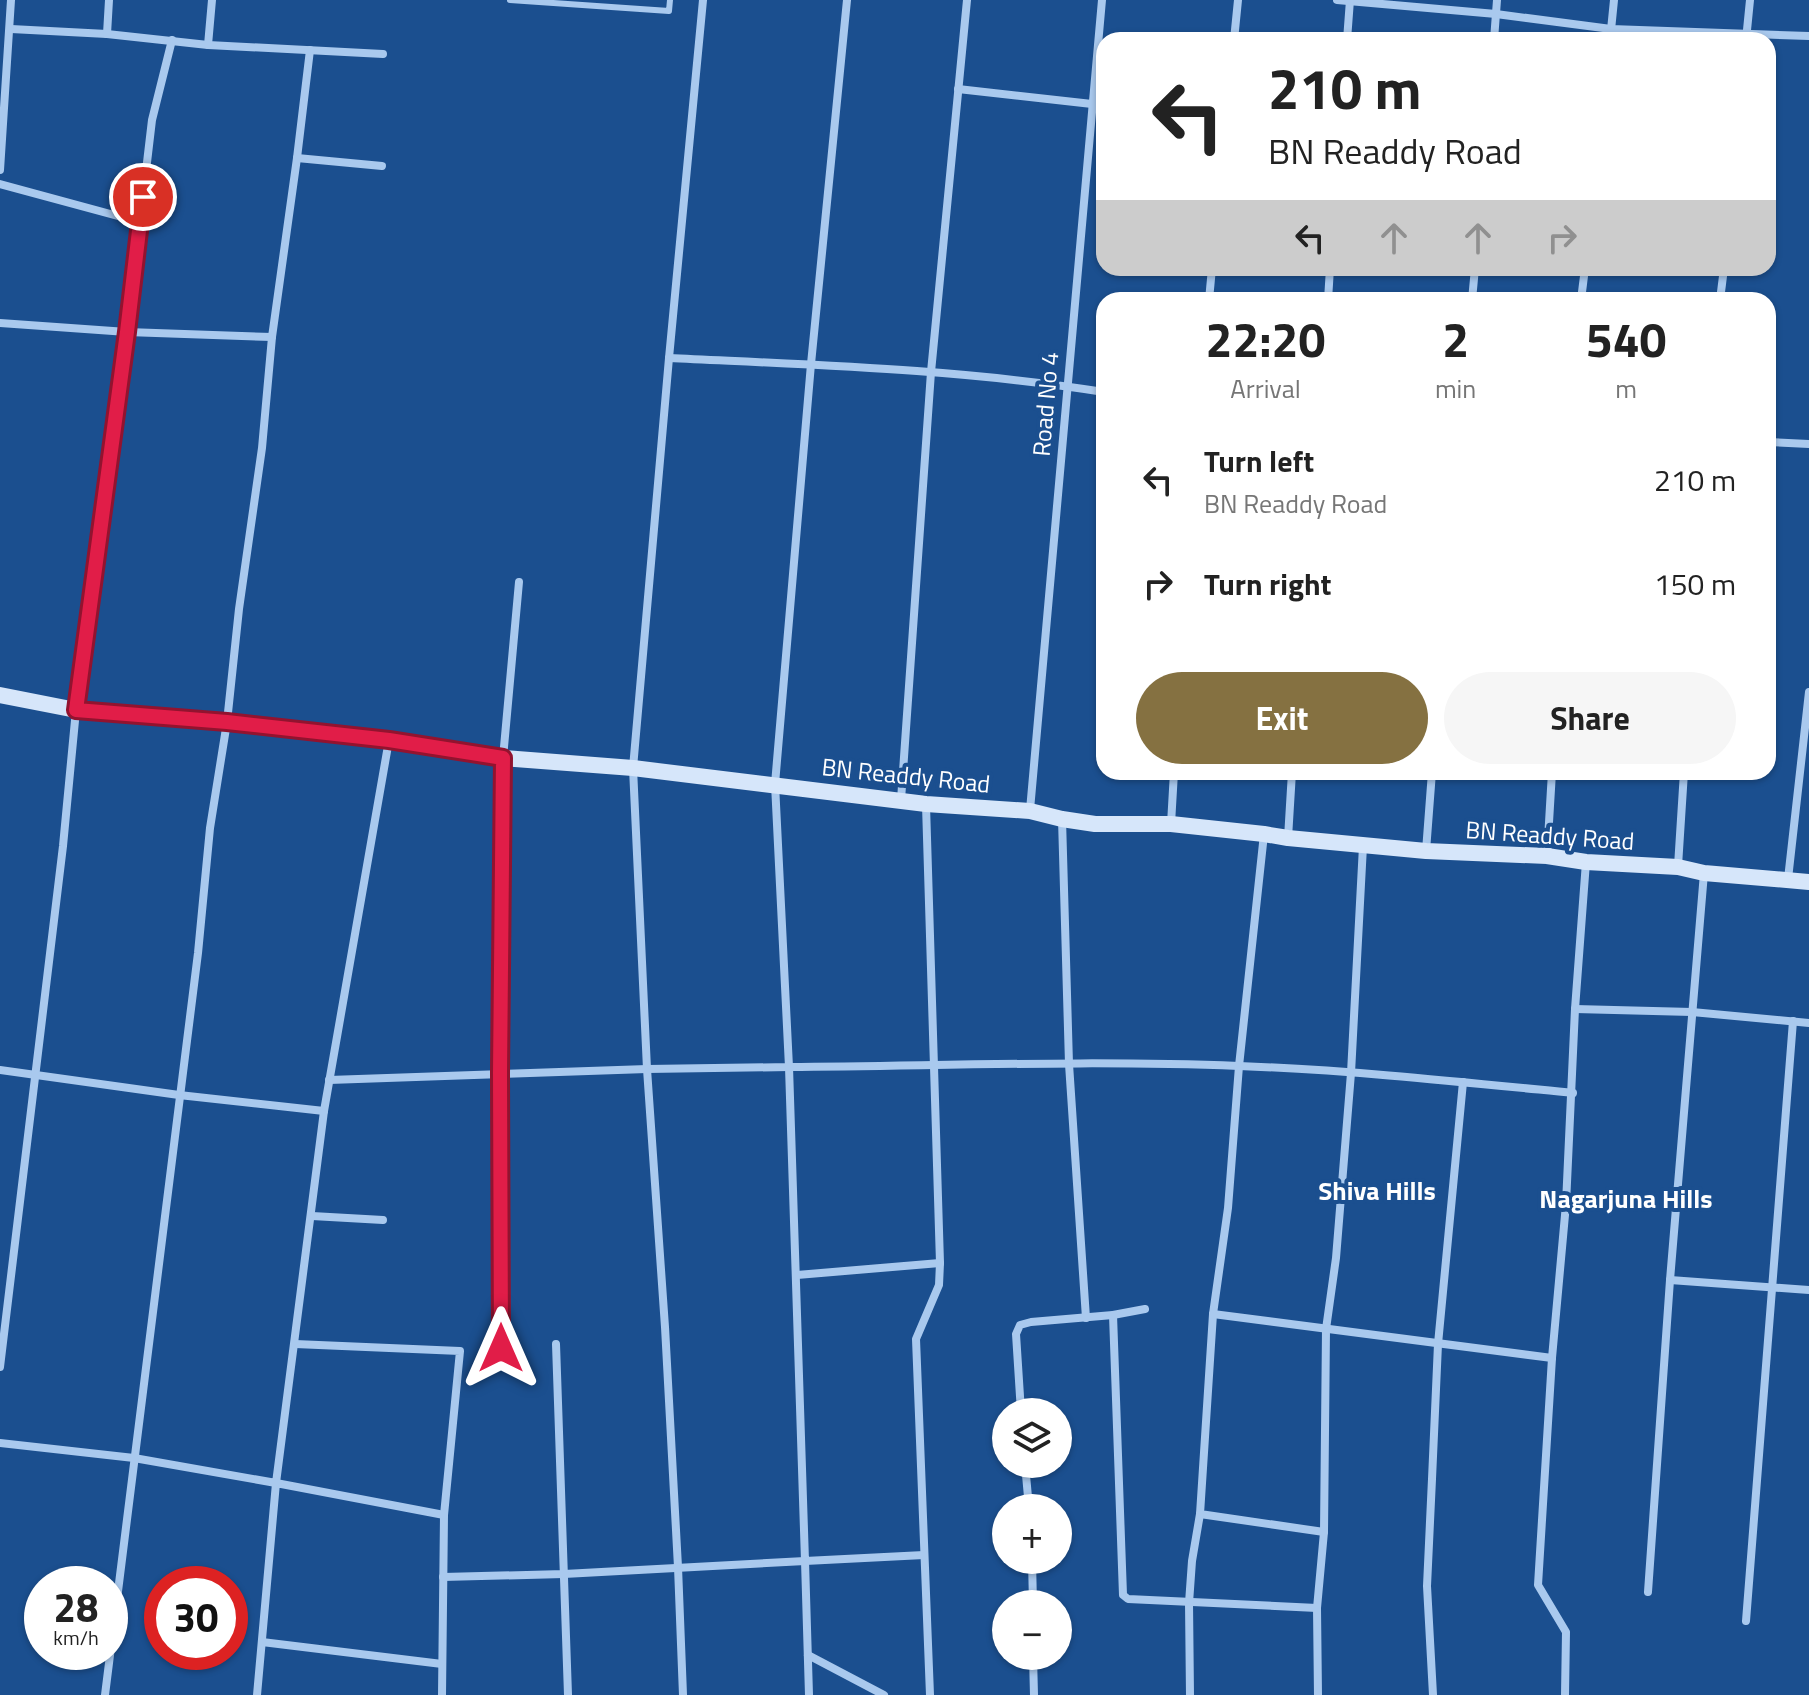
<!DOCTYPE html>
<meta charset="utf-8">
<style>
body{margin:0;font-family:"Titillium Web",sans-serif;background:#f6f6f6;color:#222;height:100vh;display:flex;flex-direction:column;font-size:30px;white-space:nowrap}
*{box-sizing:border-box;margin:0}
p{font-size:26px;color:#767676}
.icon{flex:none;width:44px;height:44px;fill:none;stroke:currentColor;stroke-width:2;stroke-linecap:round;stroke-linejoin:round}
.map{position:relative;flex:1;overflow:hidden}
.panel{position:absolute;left:1096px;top:292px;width:680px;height:488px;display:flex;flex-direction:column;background:#fff;border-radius:24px;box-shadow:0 2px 6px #0004}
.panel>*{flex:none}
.banner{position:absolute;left:1096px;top:32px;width:680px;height:244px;border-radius:24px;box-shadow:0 2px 6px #0004;background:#fff;color:#222;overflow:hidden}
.controls{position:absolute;left:992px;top:1398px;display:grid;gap:16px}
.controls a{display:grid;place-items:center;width:80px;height:80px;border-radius:50%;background:#fff;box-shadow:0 2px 6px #0004;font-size:40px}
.speed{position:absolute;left:24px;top:1566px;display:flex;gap:16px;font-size:40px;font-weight:700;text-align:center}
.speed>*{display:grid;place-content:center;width:104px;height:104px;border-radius:50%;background:#fff;box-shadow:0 2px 6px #0004;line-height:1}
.speed small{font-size:20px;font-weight:400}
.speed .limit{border:12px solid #d22;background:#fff;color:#111}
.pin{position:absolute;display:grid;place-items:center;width:68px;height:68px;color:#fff;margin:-34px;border:4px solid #fff;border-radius:50%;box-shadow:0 2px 8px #0007}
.me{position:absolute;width:88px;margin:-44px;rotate:0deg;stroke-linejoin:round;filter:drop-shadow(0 0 6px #0008)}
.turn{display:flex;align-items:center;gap:28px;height:168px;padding:0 40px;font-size:36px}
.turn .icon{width:104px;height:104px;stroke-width:2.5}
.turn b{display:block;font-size:56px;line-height:68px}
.lanes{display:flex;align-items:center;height:76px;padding:0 40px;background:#0003;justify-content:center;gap:40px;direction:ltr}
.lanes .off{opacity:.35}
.eta{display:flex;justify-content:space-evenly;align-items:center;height:136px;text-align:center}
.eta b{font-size:48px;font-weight:700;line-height:56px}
.action{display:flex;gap:16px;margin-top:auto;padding:16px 40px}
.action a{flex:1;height:92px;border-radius:48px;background:#857141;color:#fff;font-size:32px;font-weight:700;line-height:92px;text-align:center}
.action a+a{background:#f6f6f6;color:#222}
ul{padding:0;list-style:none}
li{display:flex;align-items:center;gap:24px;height:104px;padding:0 40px}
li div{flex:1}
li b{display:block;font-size:30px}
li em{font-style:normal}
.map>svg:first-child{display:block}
</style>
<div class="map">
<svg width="1809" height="1695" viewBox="0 0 1809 1695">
<rect width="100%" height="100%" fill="#1b4f8f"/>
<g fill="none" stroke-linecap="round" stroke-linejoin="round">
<path stroke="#a9c9ee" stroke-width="6" d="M510 0 669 11 670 0"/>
<g stroke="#a9c9ee" stroke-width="8">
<path d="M1337 0 1496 14 1611 29 1809 36"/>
<path d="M11 29 107 34 208 45 383 54"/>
<path d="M107 34 109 0"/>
<path d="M1234 40 1238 0"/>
<path d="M1347 40 1350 0"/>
<path d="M1494 40 1497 0"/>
<path d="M1610 40 1614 0"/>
<path d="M1746 40 1750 0"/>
<path d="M208 45 212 0"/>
<path d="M958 89 1092 104"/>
<path d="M297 158 382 166"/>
<path d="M0 170 11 0"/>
<path d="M0 184 140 222"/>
<path d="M1209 300 1212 268"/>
<path d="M1328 300 1330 268"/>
<path d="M1472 300 1475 268"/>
<path d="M1581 300 1585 268"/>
<path d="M1720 300 1724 268"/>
<path d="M0 323 127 332 272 337 297 158 310 50"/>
<path d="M669 358C814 365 960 369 1104 392"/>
<path d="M1768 442 1809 444"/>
<path d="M901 800 931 372 967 0"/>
<path d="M926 805 940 1263 939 1285 916 1339 930 1695"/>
<path d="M1030 810 1102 0"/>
<path d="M1062 819 1069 1064 1086 1318"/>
<path d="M1171 824 1174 772"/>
<path d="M1264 834 1239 1066 1228 1208 1213 1314 1200 1514 1324 1532"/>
<path d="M1288 838 1292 772"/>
<path d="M1426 851 1432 772"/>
<path d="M1547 856 1552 772"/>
<path d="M1678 866 1684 772"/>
<path d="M1788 879 1809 692"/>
<path d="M1575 1009 1692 1012 1809 1023"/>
<path d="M0 1070 179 1095 324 1111"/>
<path d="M329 1080 647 1069 789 1067 775 784 811 364 847 0"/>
<path d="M312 1216 383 1220"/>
<path d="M797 1275 940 1263"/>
<path d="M1670 1280 1809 1290"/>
<path d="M1213 1314 1552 1358"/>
<path d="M1113 1315 1123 1595 1128 1599 1317 1608"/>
<path d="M295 1344 460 1351 444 1515 442 1695"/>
<path d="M556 1344 568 1695"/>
<path d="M501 1348 500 1073 503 758 519 582"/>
<path d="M0 1367 63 846 76 710 127 332 152 120 172 40"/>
<path d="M1021 1412 1016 1334 1020 1325 1031 1322 1113 1315 1145 1309"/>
<path d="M0 1443 134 1458 276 1483 324 1111 389 740"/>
<path d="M1025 1464 1029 1508"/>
<path d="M924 1555 805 1561 789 1067C939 1066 1089 1060 1239 1066 1350 1070 1462 1082 1573 1093"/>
<path d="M1032 1560 1033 1604"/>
<path d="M443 1577 564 1574 805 1561 809 1695"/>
<path d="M1648 1592 1670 1280 1704 873"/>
<path d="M1746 1621 1793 1021"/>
<path d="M262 1642 442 1664"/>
<path d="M808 1655 884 1695"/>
<path d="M1033 1656 1034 1695"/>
<path d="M105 1695 198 953 210 828 227 722 239 609 262 448 272 337"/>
<path d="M257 1695 276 1483 444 1515"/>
<path d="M683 1695 678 1567 665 1327 647 1069 633 768 669 358 703 0"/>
<path d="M1190 1695 1189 1603 1192 1561 1200 1514"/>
<path d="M1318 1695 1317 1608 1324 1532 1326 1329 1336 1258 1351 1073 1363 846"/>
<path d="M1433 1695 1427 1586 1432 1479 1438 1344 1463 1082"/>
<path d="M1565 1695 1566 1632 1538 1585 1552 1358 1566 1204 1575 1009 1586 862"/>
</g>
<path stroke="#d6e6fa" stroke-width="16" d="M0 695 76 710 227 722 389 740 503 758 633 768 926 804 1030 811 1062 819 1095 824H1171L1264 834 1288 838 1426 851 1547 856 1586 862 1678 867 1704 873 1809 882"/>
</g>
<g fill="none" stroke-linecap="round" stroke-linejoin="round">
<g stroke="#92132f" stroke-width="20">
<path id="route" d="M143 197 127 332 76 710 227 722 389 740 503 758 500 1073 501 1348"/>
</g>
<use href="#route" stroke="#e11d48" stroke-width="14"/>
</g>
<g text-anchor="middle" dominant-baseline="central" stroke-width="8" stroke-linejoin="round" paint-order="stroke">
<g font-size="24" fill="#fff" stroke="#1b4f8f">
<text transform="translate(1045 404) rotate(-85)">Road No 4</text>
<text transform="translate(906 775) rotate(6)">BN Readdy Road</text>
<text transform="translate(1550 835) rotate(4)">BN Readdy Road</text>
</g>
<g font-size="26" font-weight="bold" fill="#fff" stroke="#1b4f8f">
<text x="1377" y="1190">Shiva Hills</text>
<text x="1626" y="1198">Nagarjuna Hills</text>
</g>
</g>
</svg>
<div class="controls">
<a><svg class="icon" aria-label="layers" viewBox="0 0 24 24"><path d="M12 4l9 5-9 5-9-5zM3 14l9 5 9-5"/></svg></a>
<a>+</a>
<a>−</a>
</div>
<div class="speed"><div>28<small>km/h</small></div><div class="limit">30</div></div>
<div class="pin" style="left:143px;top:197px;background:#d93025"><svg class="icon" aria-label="arrive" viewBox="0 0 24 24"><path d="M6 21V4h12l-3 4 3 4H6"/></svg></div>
<svg class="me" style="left:501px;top:1348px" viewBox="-20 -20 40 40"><path d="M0-17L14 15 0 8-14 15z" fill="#e11d48" stroke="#fff" stroke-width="4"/></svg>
<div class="banner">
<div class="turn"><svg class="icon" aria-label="left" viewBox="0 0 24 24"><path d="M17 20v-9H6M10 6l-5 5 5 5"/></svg><div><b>210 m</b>BN Readdy Road</div></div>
<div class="lanes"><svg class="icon" aria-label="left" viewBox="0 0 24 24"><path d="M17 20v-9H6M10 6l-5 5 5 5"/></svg><svg class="icon off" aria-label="ahead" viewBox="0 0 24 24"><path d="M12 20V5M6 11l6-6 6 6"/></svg><svg class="icon off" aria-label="ahead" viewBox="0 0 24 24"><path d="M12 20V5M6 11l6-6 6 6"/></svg><svg class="icon off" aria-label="right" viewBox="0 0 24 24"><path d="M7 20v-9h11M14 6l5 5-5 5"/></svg></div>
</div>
<section class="panel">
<div class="eta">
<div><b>22:20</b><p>Arrival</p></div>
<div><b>2</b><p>min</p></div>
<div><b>540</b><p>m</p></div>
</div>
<ul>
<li><svg class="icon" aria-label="left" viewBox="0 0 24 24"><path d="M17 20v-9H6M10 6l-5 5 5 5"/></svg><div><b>Turn left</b><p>BN Readdy Road</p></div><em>210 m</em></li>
<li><svg class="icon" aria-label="right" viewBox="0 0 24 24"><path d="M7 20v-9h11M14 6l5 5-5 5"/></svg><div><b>Turn right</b></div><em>150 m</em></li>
</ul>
<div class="action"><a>Exit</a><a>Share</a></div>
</section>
</div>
